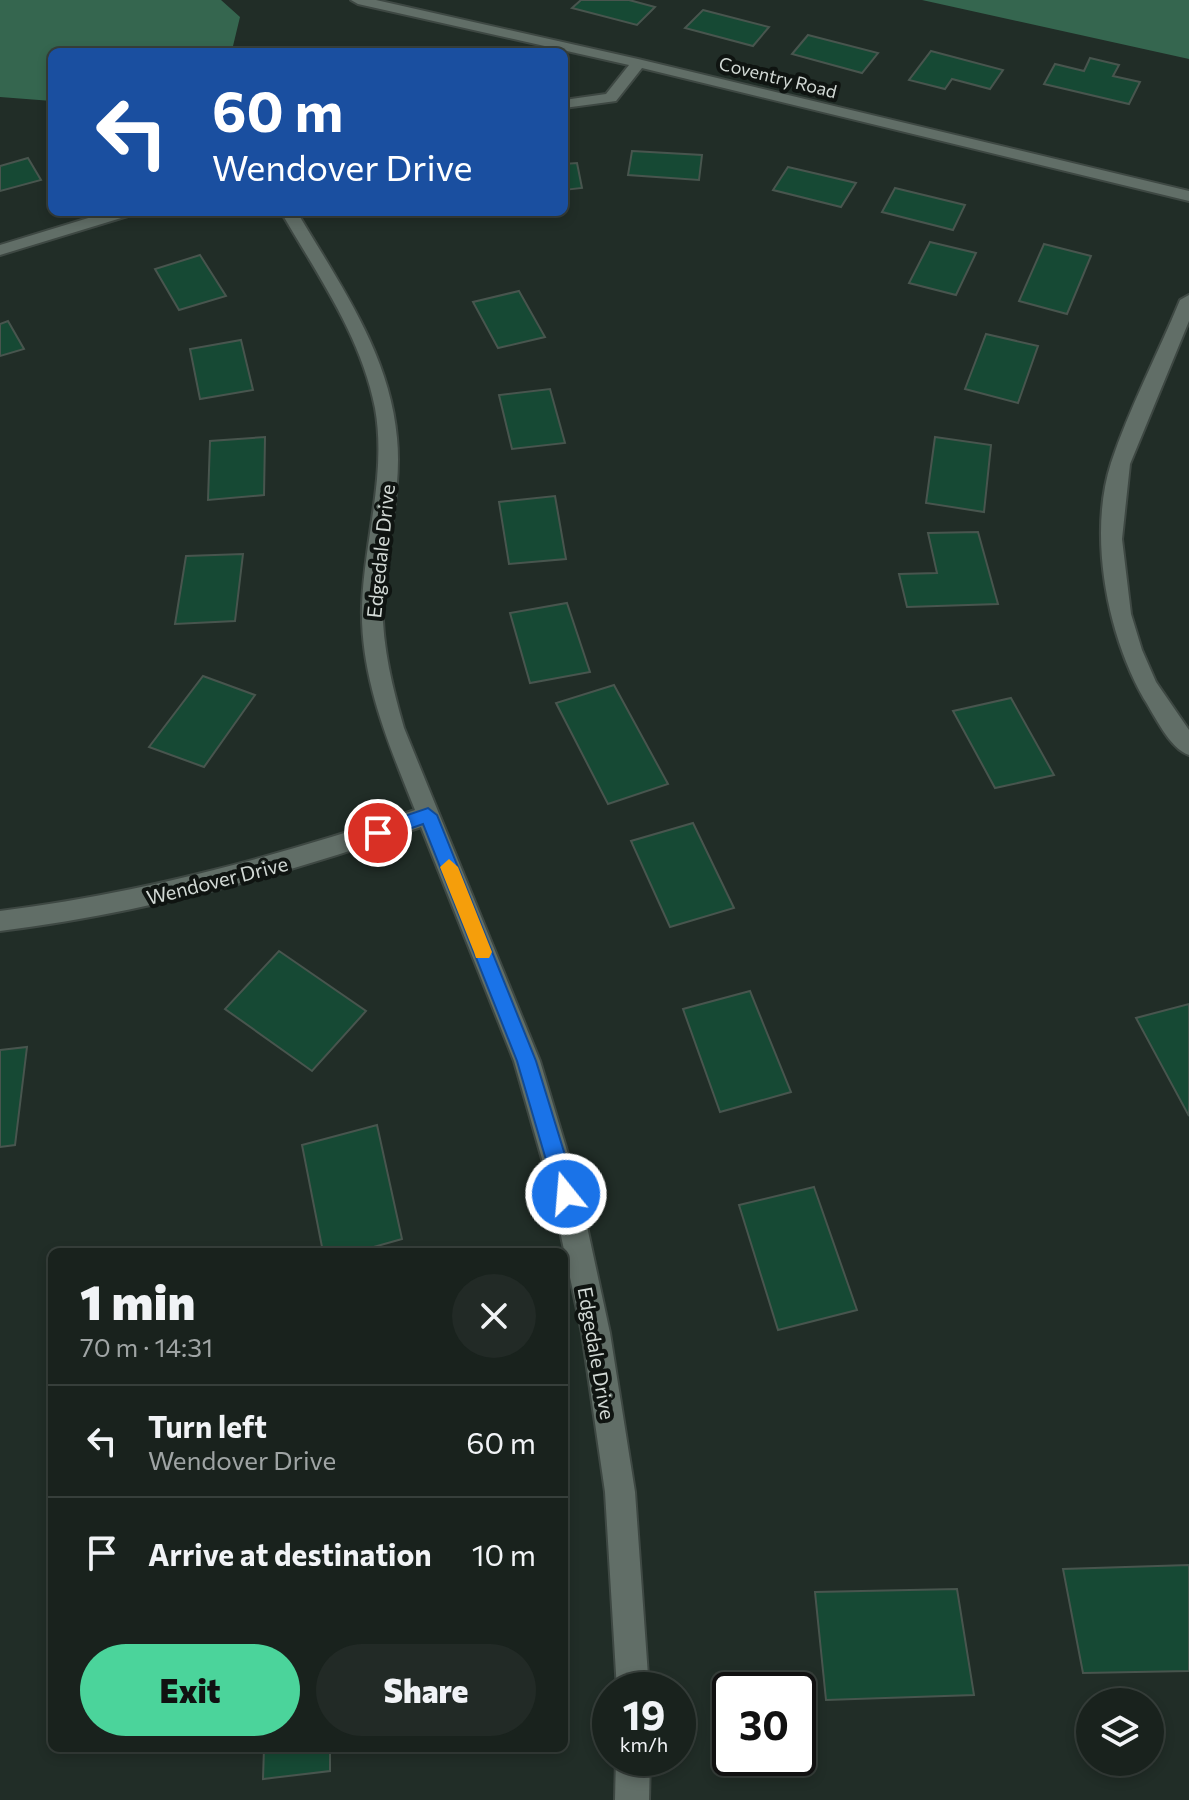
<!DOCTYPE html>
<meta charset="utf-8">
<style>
body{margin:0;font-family:Commissioner,sans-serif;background:#222a26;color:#f1f3f6;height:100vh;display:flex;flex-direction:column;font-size:30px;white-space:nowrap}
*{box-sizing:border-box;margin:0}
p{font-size:26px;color:#9fa4a4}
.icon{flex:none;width:44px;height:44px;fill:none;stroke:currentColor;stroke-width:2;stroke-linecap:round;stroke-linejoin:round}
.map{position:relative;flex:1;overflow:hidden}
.side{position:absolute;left:48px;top:1248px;width:520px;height:504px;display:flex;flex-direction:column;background:#19221d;border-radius:12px;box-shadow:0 4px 12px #0003,0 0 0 2px #373f3b}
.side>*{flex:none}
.top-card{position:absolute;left:48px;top:48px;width:520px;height:168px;border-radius:12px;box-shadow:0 4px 12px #0003,0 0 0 2px #373f3b;background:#1a4fa0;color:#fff;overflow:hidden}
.controls{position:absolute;left:1076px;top:1688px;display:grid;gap:16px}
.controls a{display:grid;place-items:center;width:88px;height:88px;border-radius:50%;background:#19221d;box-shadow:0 4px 12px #0003,0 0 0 2px #373f3b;font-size:40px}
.speed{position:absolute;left:592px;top:1672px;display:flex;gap:16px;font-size:40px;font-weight:700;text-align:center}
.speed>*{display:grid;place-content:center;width:104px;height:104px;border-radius:50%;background:#19221d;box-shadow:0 4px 12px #0003,0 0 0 2px #373f3b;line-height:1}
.speed small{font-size:20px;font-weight:400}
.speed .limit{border:4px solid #111;border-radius:12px;background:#fff;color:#111}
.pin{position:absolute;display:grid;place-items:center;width:68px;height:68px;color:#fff;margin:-34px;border:4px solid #fff;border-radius:50%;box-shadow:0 2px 8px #0007}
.me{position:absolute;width:88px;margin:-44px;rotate:343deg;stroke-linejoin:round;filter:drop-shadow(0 0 6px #0008)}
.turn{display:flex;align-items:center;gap:28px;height:168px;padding:0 32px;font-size:36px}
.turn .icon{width:104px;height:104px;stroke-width:2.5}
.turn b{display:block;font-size:56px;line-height:68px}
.round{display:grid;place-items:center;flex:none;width:84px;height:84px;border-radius:42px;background:#222a26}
.overview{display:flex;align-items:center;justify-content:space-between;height:136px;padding:0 32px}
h1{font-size:48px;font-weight:800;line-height:60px}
.cta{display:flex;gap:16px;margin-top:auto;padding:16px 32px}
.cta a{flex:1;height:92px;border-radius:48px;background:#4bd49b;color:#111;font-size:32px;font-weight:800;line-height:92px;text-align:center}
.cta a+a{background:#222a26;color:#f1f3f6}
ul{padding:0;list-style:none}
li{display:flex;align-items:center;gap:24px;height:112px;padding:0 32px;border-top:2px solid #373f3b}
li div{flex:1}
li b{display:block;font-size:30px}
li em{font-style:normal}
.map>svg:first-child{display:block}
</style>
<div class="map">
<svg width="1189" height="1800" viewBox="0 0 1189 1800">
<rect width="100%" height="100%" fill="#212d27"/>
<g fill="#35664f">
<path d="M0 0H221L240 17 233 46 222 52H52V101L0 97Z"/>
<path d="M922 0H1189V59Z"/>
</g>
<g fill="#164934" stroke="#48554e" stroke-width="2">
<path d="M581 0H629L655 7 637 25 572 8Z"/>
<path d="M703 10 769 27 753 46 685 28Z"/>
<path d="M808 35 878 53 862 73 792 54Z"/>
<path d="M931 51 1003 70 990 89 952 79 945 89 909 80Z"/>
<path d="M1090 58 1119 65 1113 76 1140 82 1129 104 1044 84 1055 64 1084 71Z"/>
<path d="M632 151 702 155 699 180 628 175Z"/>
<path d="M28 158 41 180 0 191V166Z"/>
<path d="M577 163 582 188 564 190V164Z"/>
<path d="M788 167 856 183 841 207 773 190Z"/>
<path d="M895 188 965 205 953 230 882 212Z"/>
<path d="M930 242 976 253 956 295 909 283Z"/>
<path d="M1044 244 1091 256 1067 314 1019 301Z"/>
<path d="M200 255 226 296 179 310 155 269Z"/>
<path d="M519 291 545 337 498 348 473 302Z"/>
<path d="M8 321 24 349 0 356V324Z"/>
<path d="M986 334 1038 346 1018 403 965 389Z"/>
<path d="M241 340 253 390 200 399 190 349Z"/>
<path d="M550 389 565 443 512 449 499 395Z"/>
<path d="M265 437 264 495 208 500 210 441Z"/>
<path d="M935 437 991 445 984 512 926 503Z"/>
<path d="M555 496 566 559 509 564 499 502Z"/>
<path d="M978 532 998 604 907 607 899 574 937 573 928 533Z"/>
<path d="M243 554 235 621 175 624 186 556Z"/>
<path d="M567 603 590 672 530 683 510 613Z"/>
<path d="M203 676 255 695 204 767 149 747Z"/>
<path d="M614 685 668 784 608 804 556 703Z"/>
<path d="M1011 698 1054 775 995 788 953 711Z"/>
<path d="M693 823 734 908 670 927 631 841Z"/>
<path d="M279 951 366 1011 312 1071 225 1009Z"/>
<path d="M750 991 791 1092 720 1112 683 1009Z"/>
<path d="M1189 1004V1116L1136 1018Z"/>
<path d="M27 1047 15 1145 0 1147V1050Z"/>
<path d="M377 1125 402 1239 356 1252H323L302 1145Z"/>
<path d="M814 1187 857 1310 778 1330 739 1205Z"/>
<path d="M1189 1565V1671L1083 1673 1063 1569Z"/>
<path d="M957 1589 974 1695 826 1700 815 1592Z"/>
<path d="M264 1748H330V1771L263 1779Z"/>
</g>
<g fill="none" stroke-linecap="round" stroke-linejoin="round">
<g stroke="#3e4843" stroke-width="4">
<g id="street">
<path d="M351 0H376L638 59 1189 191V201L642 68 616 101 564 108V100L606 94 629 65 358 4Z"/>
<path d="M108 212H133L131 215 0 255V245Z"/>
<path d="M281 212H297C339 283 390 354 397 438 402 489 387 540 383 590 380 637 391 683 404 728L540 1061 580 1194 610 1333 635 1492 649 1690H617L605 1492 582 1333 552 1194 514 1061 421 827C283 875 145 913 0 931V911C143 893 279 856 415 810 389 745 360 678 362 606 364 540 387 475 375 408 361 336 317 274 281 212Z"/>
<path d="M1189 295V321L1130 464 1122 539 1131 614 1142 650 1156 682 1189 730V755C1169 748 1155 716 1144 699 1107 634 1088 535 1111 463 1129 408 1158 354 1180 300Z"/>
<path d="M616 1758H650L649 1800H615Z"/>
</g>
</g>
<use href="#street" fill="#616e67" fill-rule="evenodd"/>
</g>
<path fill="#1a73e8" stroke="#114b97" stroke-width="2" d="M428 808 437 815 536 1061 577 1194 574 1201 566 1204 559 1201 556 1194 517 1061 423 824 378 840 369 833 372 827Z"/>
<path fill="#f59e0b" d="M449 859 458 867 492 952 489 958H476L474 952 440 867Z"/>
<g text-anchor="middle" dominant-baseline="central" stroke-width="8" stroke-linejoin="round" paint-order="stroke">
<g font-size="18" fill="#d2d9d5" stroke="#0f1411">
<text transform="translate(778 77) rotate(14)">Coventry Road</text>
</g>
<g font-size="20" fill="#d2d9d5" stroke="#0f1411">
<text transform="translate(380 551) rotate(-84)">Edgedale Drive</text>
<text transform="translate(217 880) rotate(-14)">Wendover Drive</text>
<text transform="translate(597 1353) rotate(80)">Edgedale Drive</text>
</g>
</g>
</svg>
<div class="controls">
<a><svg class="icon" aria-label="layers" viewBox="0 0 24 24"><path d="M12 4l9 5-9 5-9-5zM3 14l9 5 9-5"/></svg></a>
</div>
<div class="speed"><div>19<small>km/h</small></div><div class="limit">30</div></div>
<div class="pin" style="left:378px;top:833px;background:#d93025"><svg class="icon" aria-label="arrive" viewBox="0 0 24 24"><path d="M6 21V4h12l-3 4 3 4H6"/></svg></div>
<svg class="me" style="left:566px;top:1194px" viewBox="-20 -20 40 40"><circle r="17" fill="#1a73e8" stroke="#fff" stroke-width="3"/><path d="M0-11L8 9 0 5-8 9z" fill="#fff"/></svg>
<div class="top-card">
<div class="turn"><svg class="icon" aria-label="left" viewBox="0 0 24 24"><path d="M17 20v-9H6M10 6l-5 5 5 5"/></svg><div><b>60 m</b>Wendover Drive</div></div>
</div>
<section class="side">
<div class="overview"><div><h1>1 min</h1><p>70 m · 14:31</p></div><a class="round"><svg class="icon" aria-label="close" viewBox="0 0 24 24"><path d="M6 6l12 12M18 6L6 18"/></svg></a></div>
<ul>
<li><svg class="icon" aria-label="left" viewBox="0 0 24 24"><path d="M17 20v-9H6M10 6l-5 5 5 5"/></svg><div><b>Turn left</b><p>Wendover Drive</p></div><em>60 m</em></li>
<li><svg class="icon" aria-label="arrive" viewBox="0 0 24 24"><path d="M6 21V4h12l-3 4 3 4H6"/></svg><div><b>Arrive at destination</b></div><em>10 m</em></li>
</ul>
<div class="cta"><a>Exit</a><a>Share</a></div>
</section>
</div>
